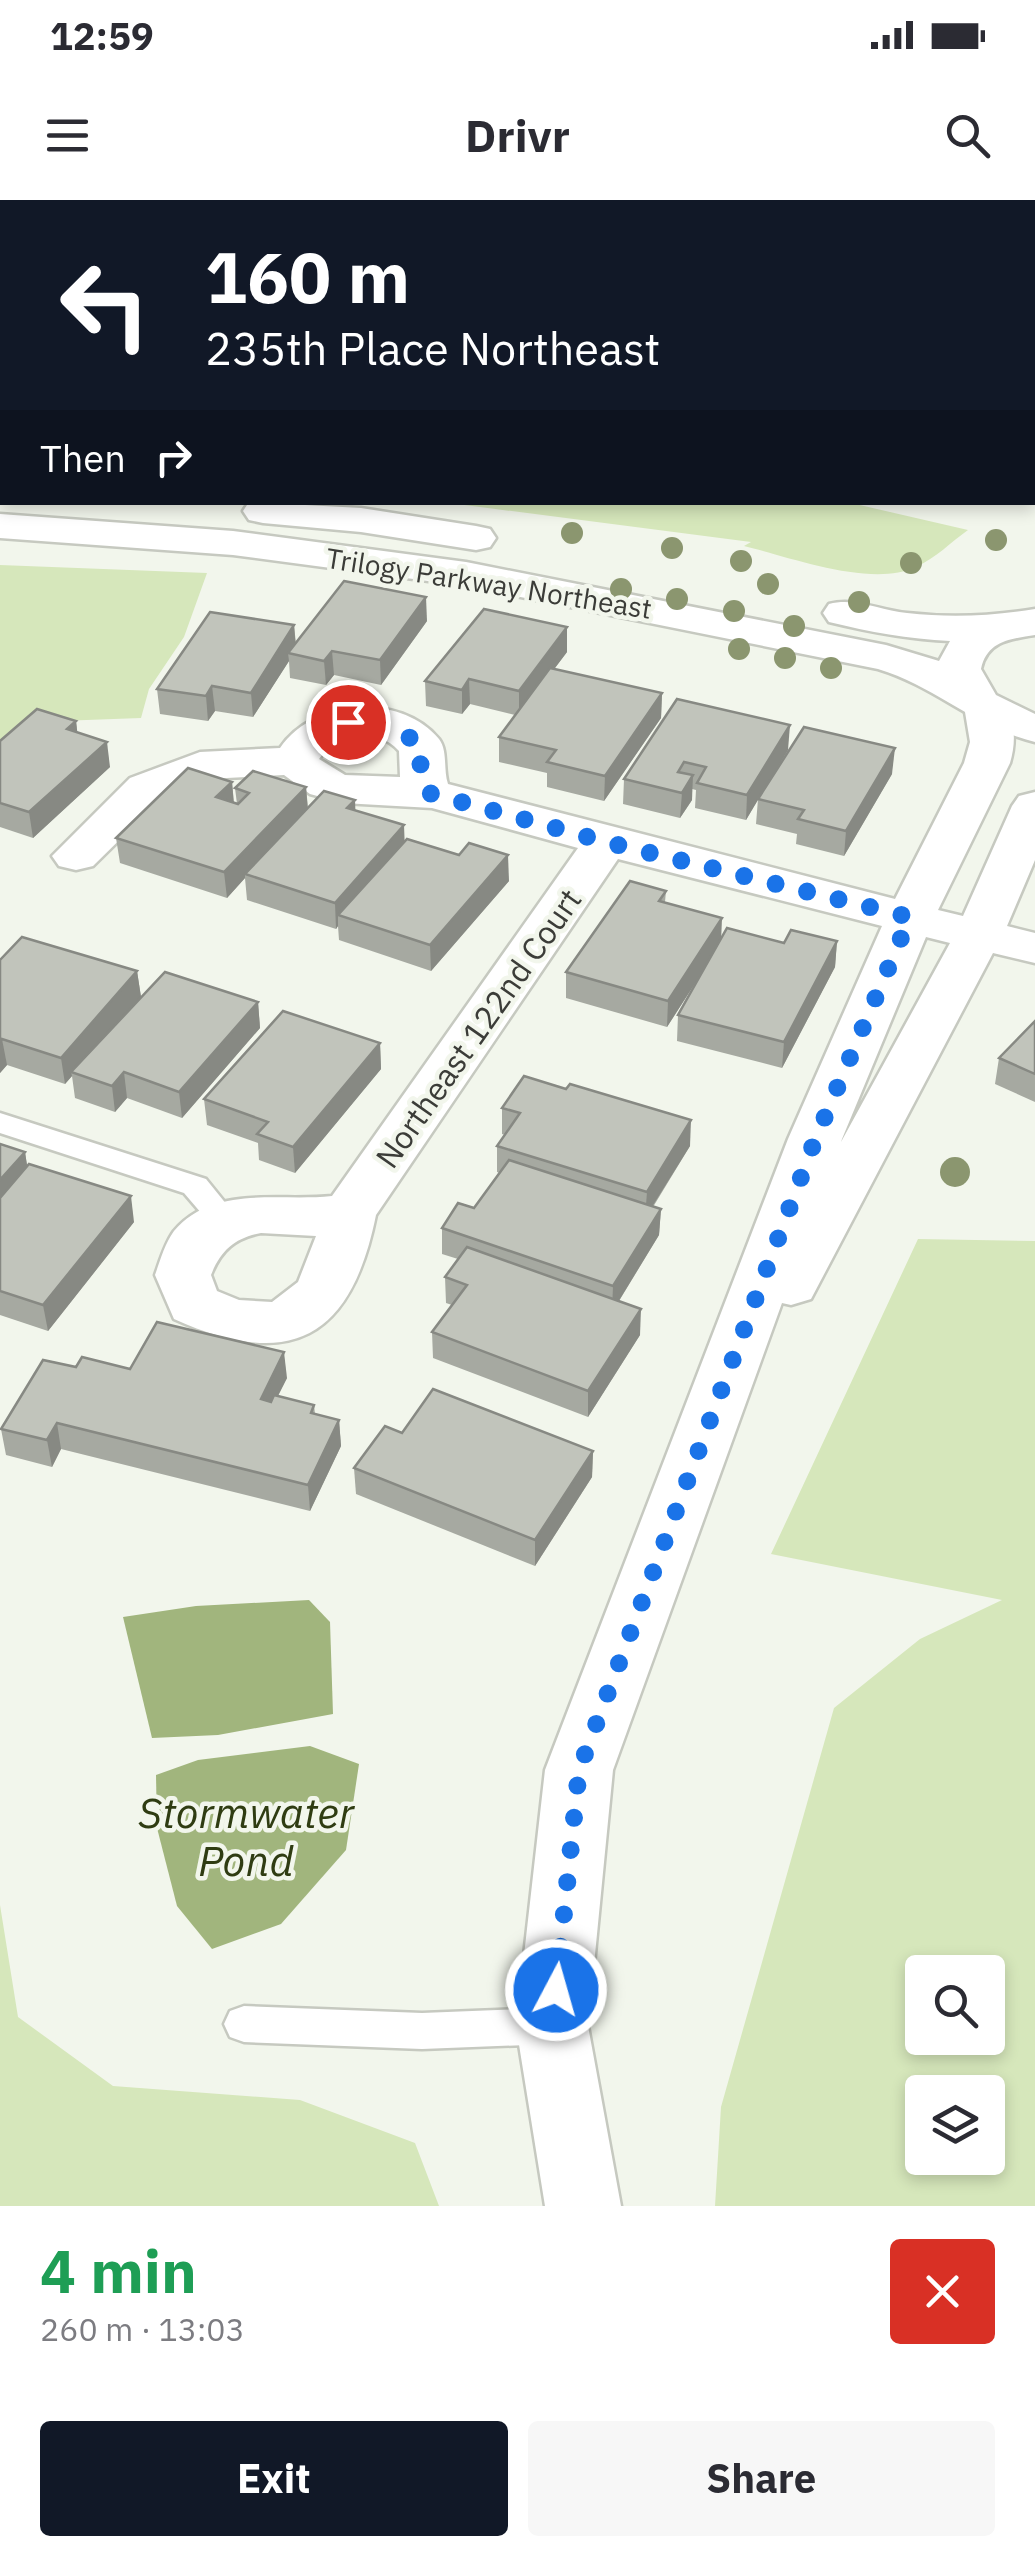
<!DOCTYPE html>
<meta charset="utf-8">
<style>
body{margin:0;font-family:"IBM Plex Sans",sans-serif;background:#f7f7f7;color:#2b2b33;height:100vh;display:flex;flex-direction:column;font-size:38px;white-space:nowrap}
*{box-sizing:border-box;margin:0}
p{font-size:32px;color:#7c7c81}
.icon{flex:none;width:55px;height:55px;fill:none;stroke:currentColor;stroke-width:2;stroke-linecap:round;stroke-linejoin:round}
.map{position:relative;height:2006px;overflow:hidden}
.side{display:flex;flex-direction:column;background:#fff;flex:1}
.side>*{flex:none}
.hud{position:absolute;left:0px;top:0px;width:1035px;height:305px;box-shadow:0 5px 15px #0003;background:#111827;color:#fff;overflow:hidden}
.buttons{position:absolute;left:905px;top:1755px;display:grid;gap:20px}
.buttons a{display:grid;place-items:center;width:100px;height:100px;border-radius:10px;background:#fff;box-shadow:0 5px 15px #0003;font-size:50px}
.pin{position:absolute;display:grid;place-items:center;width:85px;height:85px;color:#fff;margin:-42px;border:5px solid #fff;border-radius:50%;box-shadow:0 2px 10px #0007}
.me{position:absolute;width:110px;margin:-55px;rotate:6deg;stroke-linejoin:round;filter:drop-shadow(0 0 8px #0008)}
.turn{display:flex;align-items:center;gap:35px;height:210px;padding:0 40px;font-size:45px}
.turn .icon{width:130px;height:130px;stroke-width:2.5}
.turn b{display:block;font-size:70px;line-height:85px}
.then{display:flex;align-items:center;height:95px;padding:0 40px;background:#0003;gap:20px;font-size:38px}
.round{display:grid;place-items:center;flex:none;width:105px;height:105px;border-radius:10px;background:#f7f7f7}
.headline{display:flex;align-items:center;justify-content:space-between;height:170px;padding:0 40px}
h1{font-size:60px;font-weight:700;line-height:75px;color:#1e9e55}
.button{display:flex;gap:20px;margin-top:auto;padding:20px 40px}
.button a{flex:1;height:115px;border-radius:10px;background:#111827;color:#fff;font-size:40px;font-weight:700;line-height:115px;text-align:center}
.button a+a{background:#f7f7f7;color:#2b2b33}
.status{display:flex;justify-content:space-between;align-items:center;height:70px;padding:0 50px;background:#fff;direction:ltr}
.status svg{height:28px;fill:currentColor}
header{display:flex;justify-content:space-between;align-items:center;height:130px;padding:0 40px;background:#fff;font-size:45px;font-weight:700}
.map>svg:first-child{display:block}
</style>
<div class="status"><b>12:59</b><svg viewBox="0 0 49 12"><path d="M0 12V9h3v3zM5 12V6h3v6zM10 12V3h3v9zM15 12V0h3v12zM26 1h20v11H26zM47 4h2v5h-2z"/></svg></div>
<header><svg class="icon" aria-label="menu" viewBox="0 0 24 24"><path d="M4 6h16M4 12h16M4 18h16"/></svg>Drivr<svg class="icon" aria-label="search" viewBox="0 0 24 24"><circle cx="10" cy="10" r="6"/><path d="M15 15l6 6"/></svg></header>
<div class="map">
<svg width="1035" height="2006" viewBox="0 0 1035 2006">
<rect width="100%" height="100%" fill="#f2f6ec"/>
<g fill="#d6e7bb" fill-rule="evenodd">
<path d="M85 0H613L89 2Z"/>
<path d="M851 303 968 330C951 342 936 358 916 367 871 388 790 357 744 346L751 342 449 303Z"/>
<path d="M0 365 207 373 184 437 149 489 141 518 32 522 0 553Z"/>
<path d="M918 1039 1035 1041V2006H715L721 1907 834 1508 920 1439 1002 1400 771 1354ZM922 1772H988V1838H922ZM922 1892H988V1958H922Z"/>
<path d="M0 1705 18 1817 113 1886 300 1900 415 1943 439 2006H0Z"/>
</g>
<g fill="#a1b57d">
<path d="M309 1400 330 1422 333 1514 218 1535 152 1538 123 1417 196 1406Z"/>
<path d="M310 1546 359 1564 346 1650 281 1724 212 1749 177 1706 157 1628 156 1575 198 1560Z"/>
</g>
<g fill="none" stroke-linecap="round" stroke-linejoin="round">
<g stroke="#c6c9c0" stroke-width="5">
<g id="lane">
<path d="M1032 87 1035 88V100L1032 99Z"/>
<path d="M0 913 206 979 240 1021 236 1028 225 1032 214 1028 184 993 0 933Z"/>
<path d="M244 1806 422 1813 552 1808 566 1813 572 1826 566 1839 552 1844 422 1849 244 1842 230 1837 224 1824 230 1811Z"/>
</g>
</g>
<g stroke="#c6c9c0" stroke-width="5">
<path id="street" d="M987 499 1003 503C1016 522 1016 542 1010 563L938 710 963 716 1012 606 1019 596 1035 592V660L1007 726 1035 733V763L993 753 811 1099 791 1105 782 1103 613 1570 588 1826 621 2006H545L516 1826 545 1570 788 939 882 726 618 659 376 1015C351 1140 289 1171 174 1119L155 1075C160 1061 165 1043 174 1031 214 984 279 1002 332 996L578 648 432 608 343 603 310 594 284 575 207 579 162 598 93 666 76 670 59 666 52 656 130 578 200 552 280 548C313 499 400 492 439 539 448 551 443 569 448 584L895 699 964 563 970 542 965 512 971 503ZM358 534C375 535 387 538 399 551L400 577 345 575 319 559 329 546ZM926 737 950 743 841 942 842 939ZM261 1033 316 1036 298 1082 272 1102 239 1100 217 1091 211 1075C221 1050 235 1038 261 1033Z"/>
</g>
<g stroke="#c6c9c0" stroke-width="5">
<g id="secondary">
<path d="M249 302 361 308 476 326 490 329 496 338 490 347 476 350 361 332 263 323 249 320 243 311Z"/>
<path d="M0 314 233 331 466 362 886 445 939 461 950 441C908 439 870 432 829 422L823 413 829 404C856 397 881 411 907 413 951 418 992 416 1035 409V435C1010 439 987 441 981 469L996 495 1035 514V542C974 527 937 487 878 469L466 386 233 355 0 338Z"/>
</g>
</g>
<use href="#lane" fill="#fff" fill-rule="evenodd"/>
<use href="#street" fill="#fff" fill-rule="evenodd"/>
<use href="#secondary" fill="#fff" fill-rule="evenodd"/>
</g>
<g fill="#8b966f">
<circle cx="572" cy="333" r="11"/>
<circle cx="996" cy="340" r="11"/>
<circle cx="672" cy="348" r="11"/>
<circle cx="741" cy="361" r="11"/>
<circle cx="911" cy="363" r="11"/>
<circle cx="768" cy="384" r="11"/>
<circle cx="621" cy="389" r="11"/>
<circle cx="677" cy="399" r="11"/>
<circle cx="859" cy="402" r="11"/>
<circle cx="734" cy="411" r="11"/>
<circle cx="794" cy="426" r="11"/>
<circle cx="739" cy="449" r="11"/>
<circle cx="785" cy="458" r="11"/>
<circle cx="831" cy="468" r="11"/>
<circle cx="955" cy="972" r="15"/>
</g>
<g fill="#a6a9a1">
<path d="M1035 0V59L1032 58V2Z"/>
<path d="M427 421 381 485 334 475 326 485 290 478 289 461 253 517 215 511 208 521 160 514 157 489 294 425 296 444Z"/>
<path d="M567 452 554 469 662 493 661 518 604 601 547 587V573L499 562V537L515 515 470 504 462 514 426 506 425 481Z"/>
<path d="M677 499 788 550 760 595 892 574 844 656 796 644 797 634 756 624 758 599 746 620 695 608 696 590 692 589V600L680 618 623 604 624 579Z"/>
<path d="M76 521 77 532 110 567 33 638 0 627V541Z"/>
<path d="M232 582 234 603 237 604 235 588 306 587 308 608 355 600V611L405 641 509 681 431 771 339 740 338 726 336 729 247 700 245 678 227 698 120 663 116 638Z"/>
<path d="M666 691 665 702 721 740 784 743 837 741 835 767 782 868 677 841 678 815 704 769 667 827 566 798V772Z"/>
<path d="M0 760 137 771 141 797 124 816 258 802 260 828 182 918 127 898 115 912 75 898 72 876 65 884 7 865 0 873Z"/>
<path d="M1035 821V902L995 884 999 858Z"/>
<path d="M380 843 381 869 295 973 259 960 258 943 207 925 204 899Z"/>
<path d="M502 908 690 946 653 1007 661 1009 659 1035 619 1101 640 1135 588 1217 433 1158 432 1132 452 1105 446 1103 445 1077 458 1059 442 1054V1028L474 1008 500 973 497 972V946L505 935 502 934Z"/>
<path d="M0 944 25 952 27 966 134 1022 48 1131 0 1115Z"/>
<path d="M76 1167 130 1169 287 1178 278 1196 314 1205 315 1214 339 1220 341 1246 310 1311 61 1249 52 1267 6 1255 1 1229Z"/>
<path d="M402 1233 593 1251 592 1277 535 1366 356 1294 354 1268Z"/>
</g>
<g fill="#878983">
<path d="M426 397 427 421 381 485 380 460Z"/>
<path d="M294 425 296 450 288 453 289 461 253 517 251 493Z"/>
<path d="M567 427V452L519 516V491Z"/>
<path d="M332 451 334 475 326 485 324 461Z"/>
<path d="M469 479 470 504 462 514V490Z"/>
<path d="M212 486 215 511 208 521 206 496Z"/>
<path d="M662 493 661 518 604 601 605 576Z"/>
<path d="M76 521 79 546 67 529Z"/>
<path d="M790 525 788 550 746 620 747 595Z"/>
<path d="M107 542 110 567 33 638 29 612Z"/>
<path d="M895 548 892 574 844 656 846 631Z"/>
<path d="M693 575 692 600 680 618 682 593Z"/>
<path d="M232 582 234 607 216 597Z"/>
<path d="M306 587 308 613 245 674V678L227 698 224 672Z"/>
<path d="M355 600 356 625 347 608Z"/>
<path d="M404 625 405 651 338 715V726L336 729 335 703Z"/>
<path d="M508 655 509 681 431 771 430 745Z"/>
<path d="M722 718 721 743 667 827 668 801Z"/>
<path d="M837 741 835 767 782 868 784 842Z"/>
<path d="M137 771 141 797 74 873 71 872 72 876 65 884 61 858Z"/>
<path d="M258 802 260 828 182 918 179 892Z"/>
<path d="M2 839 7 865 0 873V842Z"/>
<path d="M380 843 381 869 295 973 293 947Z"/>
<path d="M124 872 127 898 115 912 112 886Z"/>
<path d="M691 920 690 946 645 1018 647 992Z"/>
<path d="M25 952 29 978 0 1012V980Z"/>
<path d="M131 996 134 1022 48 1131 43 1105Z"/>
<path d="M661 1009 659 1035 612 1112 613 1086Z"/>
<path d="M641 1109 640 1135 588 1217V1191Z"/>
<path d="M284 1152 287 1178 263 1225 261 1199Z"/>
<path d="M339 1220 341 1246 310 1311 308 1285Z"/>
<path d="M57 1223 61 1249 52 1267 47 1240Z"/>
<path d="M593 1251 592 1277 535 1366V1340Z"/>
</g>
<g fill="#c1c4bb" stroke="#878983" stroke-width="2.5">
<path d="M959 0H1035V22H1032V2H957Z"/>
<path d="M344 381 426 397 380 460 332 451 324 461 288 453Z"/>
<path d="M484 409 567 427 519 491 469 479 462 490 425 481Z"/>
<path d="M210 412 294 425 251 493 212 486 206 496 157 489Z"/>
<path d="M550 468 662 493 605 576 547 562 556 550 499 537Z"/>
<path d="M677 499 790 525 747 595 697 583 706 567 684 562 678 572 693 575 682 593 624 579Z"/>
<path d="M37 509 76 521 67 529 107 542 29 612 0 603V541Z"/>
<path d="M804 527 895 548 846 631 798 619 804 610 758 599Z"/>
<path d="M188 568 232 582 216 597 238 604 249 593 235 588 253 571 306 587 224 672 116 638Z"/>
<path d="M324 591 355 600 347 608 404 625 335 703 245 674Z"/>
<path d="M407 639 459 655 469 643 508 655 430 745 338 715Z"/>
<path d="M630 681 666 691 659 701 722 718 668 801 566 772Z"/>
<path d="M727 728 784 743 791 730 837 741 784 842 678 815Z"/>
<path d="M22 737 137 771 61 858 2 839 0 842V760Z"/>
<path d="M165 772 258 802 179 892 124 872 112 886 71 872Z"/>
<path d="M283 811 380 843 293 947 257 934 268 922 204 899Z"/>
<path d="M1035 821V874L999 858Z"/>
<path d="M524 876 566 889 570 884 691 920 647 992 497 946 520 913 502 908Z"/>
<path d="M0 944 25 952 0 980Z"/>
<path d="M509 960 661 1009 613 1086 442 1028 458 1003 474 1008Z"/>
<path d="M29 964 131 996 43 1105 0 1091V998Z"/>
<path d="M467 1047 641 1109 588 1191 432 1132 467 1085 445 1077Z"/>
<path d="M157 1122 284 1152 261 1199 271 1202 274 1195 314 1205 311 1213 339 1220 308 1285 57 1223 47 1240 1 1229 43 1160 76 1167 82 1157 130 1169Z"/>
<path d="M433 1189 593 1251 535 1340 354 1268 385 1226 402 1233Z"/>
</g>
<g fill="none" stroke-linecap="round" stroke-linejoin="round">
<path stroke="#1a73e8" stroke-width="18" stroke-dasharray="0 32.4" d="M348 522C379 522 399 526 422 548L420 570 429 593 606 642 910 717 815 940 579 1570 556 1790"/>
</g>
<g text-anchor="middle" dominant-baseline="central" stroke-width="9" stroke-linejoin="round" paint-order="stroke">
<g font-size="28" fill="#3b3c38" stroke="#f2f6ec">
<text transform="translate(489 383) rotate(9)">Trilogy Parkway Northeast</text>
</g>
<g font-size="32" fill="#3b3c38" stroke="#f2f6ec">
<text transform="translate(478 828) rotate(-55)">Northeast 122nd Court</text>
</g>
<g font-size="42" font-style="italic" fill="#2f3c12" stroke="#f2f6ec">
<text x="246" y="1612">Stormwater<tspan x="246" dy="48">Pond</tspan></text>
</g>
</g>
</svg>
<div class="buttons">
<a><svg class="icon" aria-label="search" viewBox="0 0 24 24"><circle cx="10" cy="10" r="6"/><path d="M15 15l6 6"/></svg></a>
<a><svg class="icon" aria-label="layers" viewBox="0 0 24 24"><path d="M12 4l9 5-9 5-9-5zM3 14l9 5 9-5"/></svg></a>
</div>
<div class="pin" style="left:348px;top:522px;background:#d93025"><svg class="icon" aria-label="arrive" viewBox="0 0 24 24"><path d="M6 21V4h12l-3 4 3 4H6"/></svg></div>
<svg class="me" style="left:556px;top:1790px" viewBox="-20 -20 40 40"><circle r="17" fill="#1a73e8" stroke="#fff" stroke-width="3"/><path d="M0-11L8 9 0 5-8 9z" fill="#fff"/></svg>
<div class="hud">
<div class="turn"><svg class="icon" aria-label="left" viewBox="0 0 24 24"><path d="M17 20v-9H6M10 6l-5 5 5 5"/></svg><div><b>160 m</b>235th Place Northeast</div></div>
<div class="then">Then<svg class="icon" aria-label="right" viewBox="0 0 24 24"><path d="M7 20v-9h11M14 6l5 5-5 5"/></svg></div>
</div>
</div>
<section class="side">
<div class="headline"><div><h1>4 min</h1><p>260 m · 13:03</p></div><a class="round" style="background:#d93025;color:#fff"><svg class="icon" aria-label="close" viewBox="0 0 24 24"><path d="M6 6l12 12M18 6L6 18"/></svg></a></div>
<div class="button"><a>Exit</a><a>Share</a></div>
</section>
